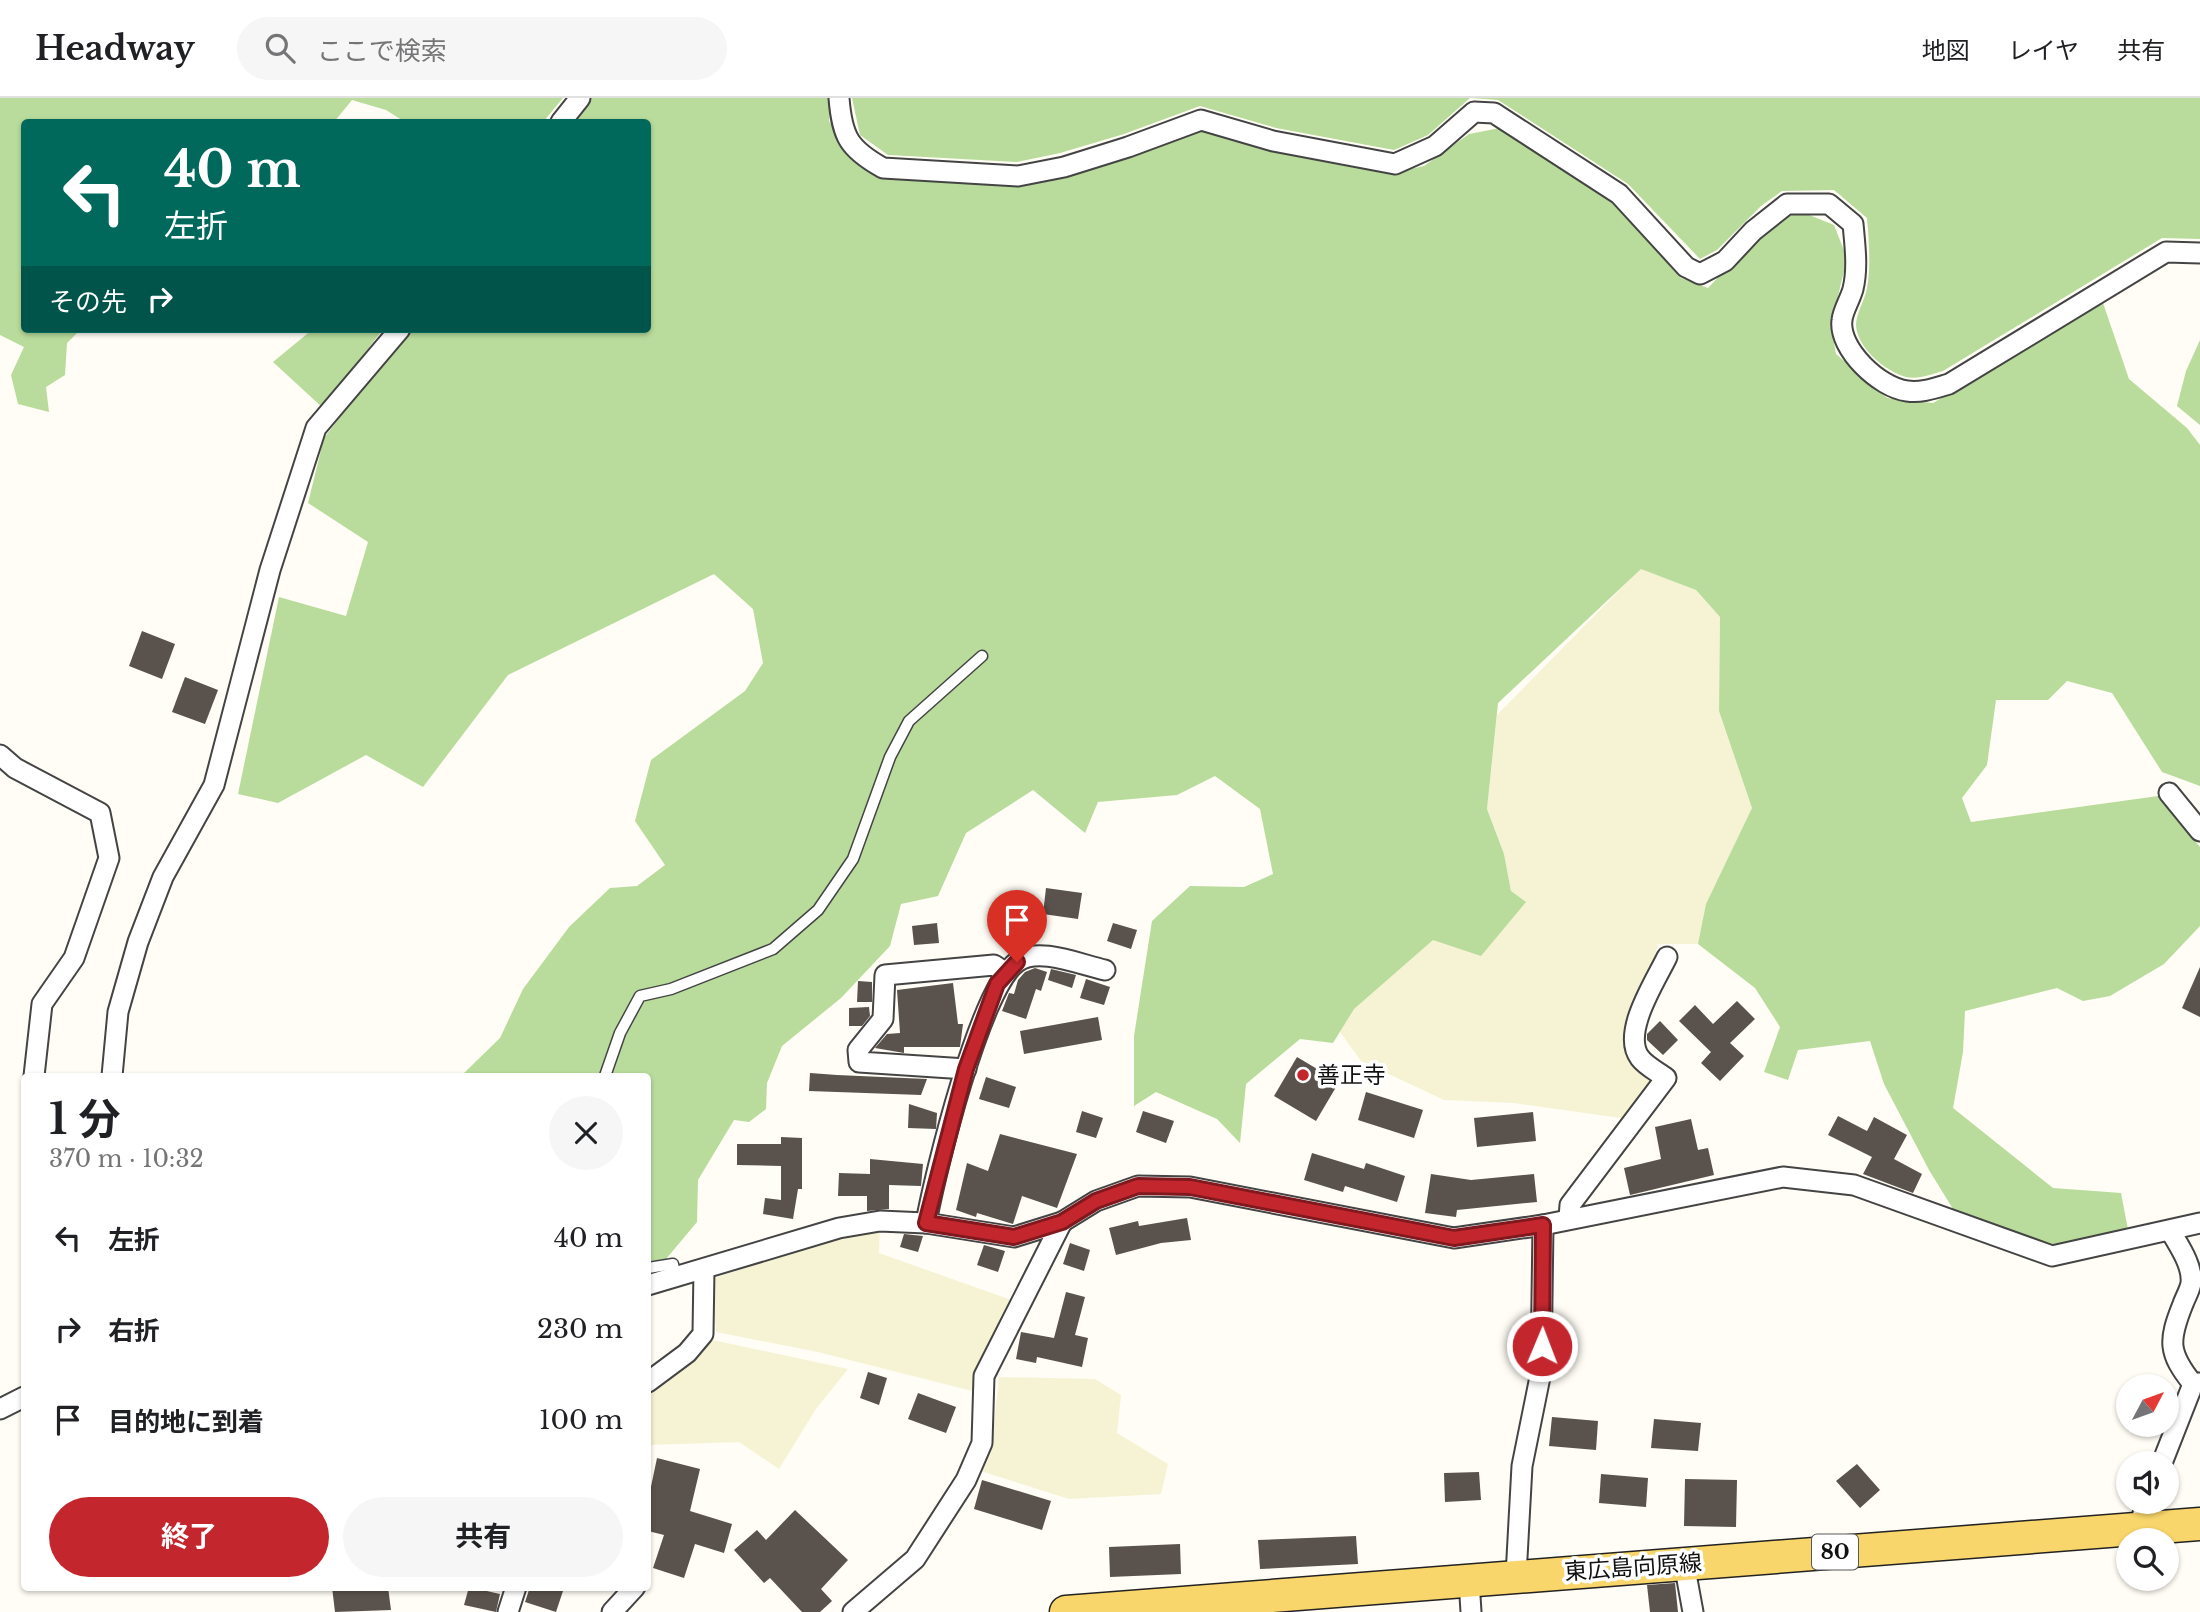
<!DOCTYPE html>
<html lang="ja">
<meta charset="utf-8">
<style>
body{margin:0;font-family:"Libre Baskerville","Noto Sans JP",serif;background:#f6f6f6;color:#202124;height:100vh;display:flex;flex-direction:column;font-size:26px;white-space:nowrap}
*{box-sizing:border-box;margin:0}
p{font-size:23px;color:#757577}
.icon{flex:none;width:38px;height:38px;fill:none;stroke:currentColor;stroke-width:2;stroke-linecap:round;stroke-linejoin:round}
.map{position:relative;flex:1;overflow:hidden}
.sheet{position:absolute;left:21px;top:975px;width:630px;height:518px;display:flex;flex-direction:column;background:#fff;border-radius:7px;box-shadow:0 2px 5px #0004}
.sheet>*{flex:none}
.banner{position:absolute;left:21px;top:21px;width:630px;height:214px;border-radius:7px;box-shadow:0 2px 5px #0004;background:#00695c;color:#fff;overflow:hidden}
.needle{width:46px;rotate:49deg}
.fabs{position:absolute;left:2116px;top:1276px;display:grid;gap:14px}
.fabs a{display:grid;place-items:center;width:63px;height:63px;border-radius:50%;background:#fff;box-shadow:0 2px 5px #0004;font-size:35px}
.pin{position:absolute;display:grid;place-items:center;width:60px;height:60px;color:#fff;margin:-72px -30px;border-radius:50% 50% 50% 0;rotate:-45deg;box-shadow:0 0 7px #0007}
.pin .icon{rotate:45deg}
.me{position:absolute;width:77px;margin:-38px;rotate:1deg;stroke-linejoin:round;filter:drop-shadow(0 0 5px #0008)}
.turn{display:flex;align-items:center;gap:24px;height:147px;padding:0 28px;font-size:32px}
.turn .icon{width:91px;height:91px;stroke-width:2.5}
.turn b{display:block;font-size:49px;line-height:60px}
.then{display:flex;align-items:center;height:66px;padding:0 28px;background:#0003;gap:14px;font-size:26px}
.round{display:grid;place-items:center;flex:none;width:74px;height:74px;border-radius:37px;background:#f6f6f6}
.overview{display:flex;align-items:center;justify-content:space-between;height:119px;padding:0 28px}
h1{font-size:42px;font-weight:700;line-height:52px}
.cta{display:flex;gap:14px;margin-top:auto;padding:14px 28px}
.cta a{flex:1;height:80px;border-radius:42px;background:#c4262e;color:#fff;font-size:28px;font-weight:700;line-height:80px;text-align:center}
.cta a+a{background:#f6f6f6;color:#202124}
ul{padding:0;list-style:none}
li{display:flex;align-items:center;gap:21px;height:91px;padding:0 28px}
li div{flex:1}
li b{display:block;font-size:26px}
li em{font-style:normal}
header{display:flex;align-items:center;gap:42px;box-sizing:border-box;height:98px;padding:0 35px;background:#fff;border-bottom:2px solid #e0e0e0}
header strong{font-size:33px}
nav{display:flex;gap:38px;margin-inline-start:auto;font-size:24px}
.search{width:490px;height:63px;background:#f6f6f6;display:flex;align-items:center;gap:18px;box-sizing:border-box;padding:0 24px;border-radius:38px;color:#757577;font-size:26px}
.map>svg:first-child{display:block}
</style>
<header>
<strong>Headway</strong>
<div class="search"><svg class="icon" aria-label="search" viewBox="0 0 24 24"><circle cx="10" cy="10" r="6"/><path d="M15 15l6 6"/></svg>ここで検索</div>
<nav><a>地図</a><a>レイヤ</a><a>共有</a></nav>
</header>
<div class="map">
<svg width="2200" height="1514" viewBox="0 0 2200 1514">
<rect width="100%" height="100%" fill="#fffdf5"/>
<g fill="#f6f3d4">
<path d="M1641 470 1696 492 1720 519 1719 613 1752 710 1698 846H1658L1634 930 1659 990 1635 1022 1514 1005 1444 1002 1361 963 1330 920 1433 842 1511 793 1504 756 1487 711 1497 617Z"/>
<path d="M880 1123 879 1155 1014 1203 984 1296 818 1254 716 1234 712 1181Z"/>
<path d="M708 1241 848 1271 816 1311 779 1371 739 1344 648 1347V1302L655 1289Z"/>
<path d="M999 1279 1095 1281 1121 1297 1117 1335 1168 1366 1161 1396 1069 1401 971 1370 991 1354Z"/>
</g>
<g fill="#b9dc9c">
<path d="M0 0H563L543 24H405L386 12 352 2 334 24H24V231H81L67 245 65 277 46 289 49 314 18 306 11 277 24 249 0 237Z"/>
<path d="M587 0H830L829 23 844 47 868 69 1020 84 1193 34 1218 33 1392 75 1424 68 1469 36 1500 30 1615 103 1681 180 1708 190 1773 121 1792 110 1834 127 1847 160 1831 228 1836 256 1887 300 1933 305 2103 205 2129 281 2187 330 2200 347V688L2162 674 2112 595 2067 583 2048 602H1996L1987 667 1962 700 1971 724 2158 698 2200 749V828L2164 866 2110 898 2083 903 2057 890 1965 913 1963 954 1953 1010 2053 1090 2121 1095 2130 1142 2050 1147 1953 1111 1929 1072 1884 986 1870 943 1798 952 1788 982 1764 974 1780 929 1755 890 1698 846 1706 806 1752 710 1719 613 1720 519 1696 492 1641 471 1498 605 1487 711 1504 756 1511 793 1526 804 1481 858 1433 842 1354 911 1333 945 1300 941 1246 986 1240 1045 1217 1021 1156 994 1134 1008V938L1152 823 1190 788 1244 789 1273 776 1260 711 1215 678 1177 697 1098 704 1085 735 1033 692 966 735 938 798 901 806 890 848 841 900 782 948 767 985 766 1011 749 1024 734 1022 698 1082 697 1124 666 1161 648 1163V978H461L500 940 523 891 569 829 610 790 637 788 665 767 635 723 651 662 745 593 763 565 753 511 714 476 508 577 423 689 366 657 278 705 238 696 279 499 346 518 368 444 308 405 324 340 408 231H648V24H568Z"/>
<path d="M852 0H2200V141L2162 140 1943 273C1932 276 1918 282 1906 279 1885 273 1857 250 1856 227 1856 215 1865 202 1867 190 1871 167 1869 144 1867 120L1834 92 1782 93 1761 108 1717 152 1700 161 1628 86 1498 2 1470 0 1428 37 1394 52 1276 30 1200 8 1124 36 1060 55 1017 64 888 57 860 37Z"/>
<path d="M313 231H383L323 310 273 264Z"/>
<path d="M2200 242V327L2177 308 2186 273Z"/>
</g>
<g fill="#5a524d">
<path d="M142 533 175 546 162 581 129 568Z"/>
<path d="M185 579 218 592 205 626 172 614Z"/>
<path d="M1046 790 1082 795 1078 821 1043 816Z"/>
<path d="M937 825 939 845 914 847 912 828Z"/>
<path d="M1113 825 1137 832 1131 851 1107 843Z"/>
<path d="M2200 869V919L2182 910Z"/>
<path d="M1035 870 1047 874 1041 893 1036 891 1026 921 1002 913 1009 895 1014 896 1018 882 1025 874Z"/>
<path d="M1051 871 1076 877 1072 890 1048 882Z"/>
<path d="M1086 881 1110 889 1104 907 1080 900Z"/>
<path d="M858 883 872 884V904H857Z"/>
<path d="M953 885 958 926H963L960 949H904V955L875 950 887 936 900 935 897 892Z"/>
<path d="M1737 903 1755 921 1730 945 1744 958 1720 983 1701 965 1711 954 1679 923 1695 907 1713 926Z"/>
<path d="M869 909 870 918 862 928H849V910Z"/>
<path d="M1098 919 1102 942 1024 956 1020 933Z"/>
<path d="M1660 923 1678 942 1663 957 1647 942V936Z"/>
<path d="M1297 959 1339 984 1316 1023 1274 998Z"/>
<path d="M810 975 837 977 927 981 921 997 809 993Z"/>
<path d="M986 979 1016 989 1009 1010 979 1001Z"/>
<path d="M1366 994 1423 1012 1414 1040 1358 1022Z"/>
<path d="M909 1006 937 1015 936 1031 908 1030Z"/>
<path d="M1082 1013 1103 1020 1096 1040 1076 1034Z"/>
<path d="M1143 1013 1174 1023 1166 1045 1136 1034Z"/>
<path d="M1533 1014 1536 1043 1477 1049 1474 1020Z"/>
<path d="M1838 1018 1867 1033 1874 1019 1907 1037 1894 1061 1922 1076 1913 1095 1863 1076 1872 1059 1828 1037Z"/>
<path d="M1691 1021 1698 1052 1708 1050 1714 1077 1630 1097 1624 1070 1661 1061 1655 1029Z"/>
<path d="M1000 1036 1077 1056 1057 1110 1022 1098 1013 1126 977 1115 976 1119 956 1112 967 1065 988 1073Z"/>
<path d="M781 1039 802 1040V1091H798L793 1121 763 1116 765 1100 781 1102V1068L737 1067V1046H781Z"/>
<path d="M1312 1055 1364 1071 1366 1065 1405 1078 1397 1104 1345 1088 1343 1094 1304 1082Z"/>
<path d="M870 1061 923 1066 921 1088 889 1087V1111L867 1113V1098H838L839 1075 870 1076Z"/>
<path d="M1431 1076 1471 1082 1534 1076 1537 1104 1457 1112 1456 1119 1425 1115Z"/>
<path d="M1187 1120 1191 1142 1161 1145 1116 1157 1109 1130 1138 1123 1139 1128Z"/>
<path d="M904 1136 923 1138 918 1154 900 1149Z"/>
<path d="M1070 1145 1090 1152 1084 1173 1063 1166Z"/>
<path d="M984 1147 1005 1153 998 1174 977 1167Z"/>
<path d="M1066 1194 1085 1199 1075 1237 1088 1240 1082 1269 1037 1259 1036 1265 1016 1261 1021 1234 1054 1240Z"/>
<path d="M868 1274 887 1280 879 1307 860 1300Z"/>
<path d="M918 1295 956 1309 946 1335 908 1321Z"/>
<path d="M1552 1319 1598 1323 1596 1352 1549 1348Z"/>
<path d="M1654 1321 1701 1325 1698 1353 1651 1350Z"/>
<path d="M657 1360 700 1371 690 1413 732 1426 724 1455 695 1446 684 1480 653 1470 664 1437 648 1433V1403Z"/>
<path d="M1857 1366 1880 1392 1860 1410 1836 1383Z"/>
<path d="M1479 1374 1481 1402 1445 1404 1444 1375Z"/>
<path d="M1601 1376 1648 1380 1646 1409 1599 1405Z"/>
<path d="M1685 1381 1737 1382 1736 1429 1684 1428Z"/>
<path d="M982 1382 1051 1403 1042 1432 974 1411Z"/>
<path d="M795 1412 848 1462 821 1491 832 1503 820 1514H802L770 1480 764 1485 734 1452 757 1432 766 1442Z"/>
<path d="M1356 1438 1358 1466 1260 1471 1258 1442Z"/>
<path d="M1180 1446 1181 1476 1110 1479 1109 1449Z"/>
<path d="M1675 1485 1678 1514H1650L1647 1487Z"/>
<path d="M332 1489H388L391 1512 335 1514Z"/>
<path d="M469 1489 500 1496 496 1514 464 1507Z"/>
<path d="M530 1489 563 1493 556 1514 525 1504Z"/>
</g>
<g fill="none" stroke-linecap="round" stroke-linejoin="round">
<g stroke="#444" stroke-width="13">
<g id="service">
<path d="M605 978 620 935 640 898 671 891 773 851 818 812 853 761 890 659 909 623 982 558"/>
<path d="M648 1170 673 1166 676 1180"/>
</g>
</g>
<g stroke="#444" stroke-width="23">
<g id="minor">
<path d="M839 0C842 39 849 51 883 70L1018 78 1064 69 1128 49 1201 22 1273 43 1395 66 1435 48 1474 14 1494 15 1619 96 1686 169 1700 176 1725 163 1753 133 1787 106H1829L1853 126C1855 148 1858 170 1853 191 1850 202 1843 212 1842 222 1838 251 1880 290 1907 293 1922 295 1935 290 1949 286L2166 154 2200 155"/>
<path d="M561 24 580 0"/>
<path d="M0 657 15 670 100 715 109 760 74 860 42 906 34 978"/>
<path d="M2169 695 2200 733"/>
<path d="M966 971 859 964 858 952 883 921 885 877 994 867 1006 875"/>
<path d="M112 978 118 914 138 844 163 779 214 687 270 472 316 330 400 231"/>
<path d="M1569 1120 1570 1107 1666 980C1658 974 1646 968 1640 960 1621 935 1655 884 1667 859"/>
<path d="M926 1125C935 1075 980 890 1017 864 1038 848 1081 867 1105 872"/>
<path d="M2171 1134C2179 1148 2193 1168 2191 1185 2190 1192 2185 1200 2183 1206 2168 1243 2168 1255 2193 1286"/>
<path d="M648 1187 839 1130 880 1123 926 1125 1014 1139 1062 1124 1096 1103 1138 1088 1190 1089 1454 1140 1543 1127 1783 1079 1854 1087 2052 1158 2200 1125"/>
<path d="M648 1284 687 1255 703 1236 704 1171"/>
<path d="M0 1311 24 1299"/>
<path d="M2162 1365 2193 1286 2200 1285"/>
<path d="M2139 1431 2146 1404"/>
<path d="M1684 1465 1693 1514"/>
<path d="M1516 1478 1522 1368 1541 1274 1543 1127"/>
<path d="M1469 1482 1471 1514"/>
<path d="M508 1514 516 1489"/>
<path d="M612 1514 635 1489"/>
<path d="M853 1514 915 1461 966 1382 982 1345 984 1278 1062 1124"/>
</g>
</g>
<g stroke="#222" stroke-width="35">
<path id="primary" d="M1066 1514 2200 1426"/>
</g>
<use href="#service" stroke="#fff" stroke-width="10"/>
<use href="#minor" stroke="#fff" stroke-width="19"/>
<use href="#primary" stroke="#f9d66b" stroke-width="32"/>
</g>
<g fill="none" stroke-linecap="round" stroke-linejoin="round">
<g stroke="#7f191e" stroke-width="18">
<path id="route" d="M1017 864 997 886 966 971 926 1125 1014 1139 1062 1124 1096 1103 1138 1088 1190 1089 1454 1140 1543 1127 1542 1248"/>
</g>
<use href="#route" stroke="#c4262e" stroke-width="12"/>
</g>
<circle fill="#c4262e" stroke="#fff" stroke-width="2.5" cx="1303" cy="977" r="7"/>
<g text-anchor="middle" dominant-baseline="central" stroke-width="7" stroke-linejoin="round" paint-order="stroke">
<rect fill="#fff" stroke="#585858" stroke-width="2" x="1812" y="1436.5" width="46" height="35" rx="5"/>
<g font-size="21" font-weight="bold" fill="#111">
<text x="1835" y="1454">80</text>
</g>
<g font-size="23" fill="#111" stroke="#fff" text-anchor="start">
<text x="1317" y="977">善正寺</text>
</g>
<g font-size="23" fill="#111" stroke="#fff">
<text transform="translate(1633 1469) rotate(-4)">東広島向原線</text>
</g>
</g>
</svg>
<div class="fabs">
<a><svg class="needle" viewBox="-14 -14 28 28"><path d="M0-13l5 13h-10z" fill="#e53935"/><path d="M0 13l5-13h-10z" fill="#757577"/></svg></a>
<a><svg class="icon" aria-label="sound" viewBox="0 0 24 24"><path d="M4 9h4l5-4v14l-5-4H4zM17 9q2 3 0 6"/></svg></a>
<a><svg class="icon" aria-label="search" viewBox="0 0 24 24"><circle cx="10" cy="10" r="6"/><path d="M15 15l6 6"/></svg></a>
</div>
<div class="pin" style="left:1017px;top:864px;background:#d93025"><svg class="icon" aria-label="arrive" viewBox="0 0 24 24"><path d="M6 21V4h12l-3 4 3 4H6"/></svg></div>
<svg class="me" style="left:1542px;top:1248px" viewBox="-20 -20 40 40"><circle r="17" fill="#c4262e" stroke="#fff" stroke-width="3"/><path d="M0-11L8 9 0 5-8 9z" fill="#fff"/></svg>
<div class="banner">
<div class="turn"><svg class="icon" aria-label="left" viewBox="0 0 24 24"><path d="M17 20v-9H6M10 6l-5 5 5 5"/></svg><div><b>40 m</b>左折</div></div>
<div class="then">その先<svg class="icon" aria-label="right" viewBox="0 0 24 24"><path d="M7 20v-9h11M14 6l5 5-5 5"/></svg></div>
</div>
<section class="sheet">
<div class="overview"><div><h1>1 分</h1><p>370 m · 10:32</p></div><a class="round"><svg class="icon" aria-label="close" viewBox="0 0 24 24"><path d="M6 6l12 12M18 6L6 18"/></svg></a></div>
<ul>
<li><svg class="icon" aria-label="left" viewBox="0 0 24 24"><path d="M17 20v-9H6M10 6l-5 5 5 5"/></svg><div><b>左折</b></div><em>40 m</em></li>
<li><svg class="icon" aria-label="right" viewBox="0 0 24 24"><path d="M7 20v-9h11M14 6l5 5-5 5"/></svg><div><b>右折</b></div><em>230 m</em></li>
<li><svg class="icon" aria-label="arrive" viewBox="0 0 24 24"><path d="M6 21V4h12l-3 4 3 4H6"/></svg><div><b>目的地に到着</b></div><em>100 m</em></li>
</ul>
<div class="cta"><a>終了</a><a>共有</a></div>
</section>
</div>
